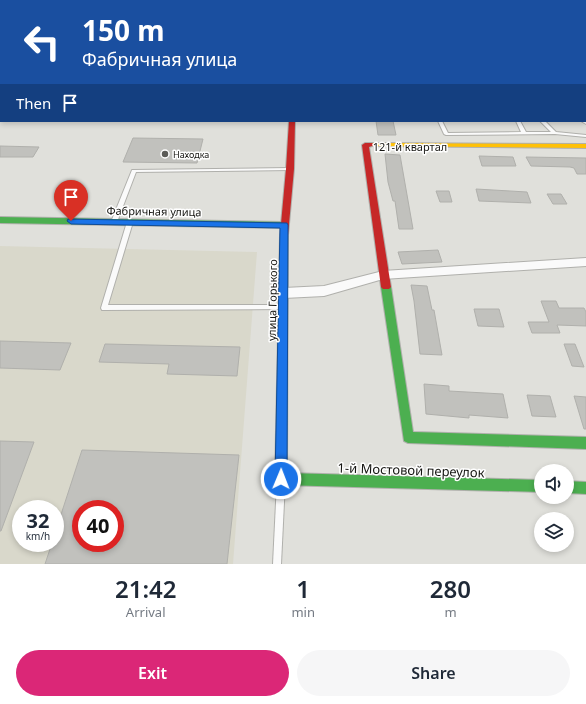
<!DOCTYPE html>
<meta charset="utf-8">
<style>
body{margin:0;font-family:"Noto Sans",sans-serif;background:#f6f6f7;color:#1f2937;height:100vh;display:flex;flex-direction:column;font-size:15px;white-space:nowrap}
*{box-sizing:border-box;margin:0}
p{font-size:13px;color:#747a83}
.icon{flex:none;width:22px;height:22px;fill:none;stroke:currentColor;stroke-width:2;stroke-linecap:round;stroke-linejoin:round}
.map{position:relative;height:564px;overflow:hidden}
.panel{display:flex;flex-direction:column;background:#fff;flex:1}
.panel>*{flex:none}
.top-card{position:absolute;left:0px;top:0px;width:586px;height:122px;box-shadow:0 2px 6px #0003;background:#1a4fa0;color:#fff;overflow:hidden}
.buttons{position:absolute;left:534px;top:464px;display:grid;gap:8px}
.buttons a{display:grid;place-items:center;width:40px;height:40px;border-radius:50%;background:#fff;box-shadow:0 2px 6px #0003;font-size:20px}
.speed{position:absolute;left:12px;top:500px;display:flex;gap:8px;font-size:20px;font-weight:700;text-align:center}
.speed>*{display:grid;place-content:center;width:52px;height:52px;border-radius:50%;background:#fff;box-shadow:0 2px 6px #0003;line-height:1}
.speed small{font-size:10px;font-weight:400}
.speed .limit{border:6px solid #d22;background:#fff;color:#111}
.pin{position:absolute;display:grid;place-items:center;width:34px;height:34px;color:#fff;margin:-41px -17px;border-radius:50% 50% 50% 0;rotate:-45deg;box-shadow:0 0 4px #0007}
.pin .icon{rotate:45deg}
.me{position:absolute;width:44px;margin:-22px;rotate:1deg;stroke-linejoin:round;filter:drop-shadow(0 0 3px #0008)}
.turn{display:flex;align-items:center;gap:14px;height:84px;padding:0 16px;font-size:18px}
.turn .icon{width:52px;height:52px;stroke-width:2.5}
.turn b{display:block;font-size:28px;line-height:34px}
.then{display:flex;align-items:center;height:38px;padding:0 16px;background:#0003;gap:8px;font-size:15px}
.eta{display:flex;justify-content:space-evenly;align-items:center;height:68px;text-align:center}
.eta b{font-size:24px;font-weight:600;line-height:28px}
.action{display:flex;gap:8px;margin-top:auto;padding:8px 16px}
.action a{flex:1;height:46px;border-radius:24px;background:#db2777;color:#fff;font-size:16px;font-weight:600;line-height:46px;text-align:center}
.action a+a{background:#f6f6f7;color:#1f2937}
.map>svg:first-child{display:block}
</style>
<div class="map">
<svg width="586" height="564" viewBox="0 0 586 564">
<rect width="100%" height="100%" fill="#e0e0db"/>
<g fill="#d9d8cb" fill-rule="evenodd">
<path d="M0 0H250L267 1H1V117Z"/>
<path d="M0 246 257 252 233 564H0ZM21 509H55V543H21ZM81 509H115V543H81Z"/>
</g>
<g fill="#c1c1bd" stroke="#b0b0ac" fill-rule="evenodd">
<path d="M376 121H393L396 135H378Z"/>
<path d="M133 138 203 139 197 163 123 162Z"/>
<path d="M0 146 39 147 33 157H0Z"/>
<path d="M385 154 400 155 413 229H399L395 201H393L388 182Z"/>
<path d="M479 156 513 157 516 166H482Z"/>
<path d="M526 157 586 158V174H577L574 168 570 167 531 166Z"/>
<path d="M476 189 527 192 531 203 479 201Z"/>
<path d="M436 191H449L452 202H440Z"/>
<path d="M547 194H561L567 204H553Z"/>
<path d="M438 250 442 262 402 264 398 252Z"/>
<path d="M411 285 427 286 432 310H434L442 355 420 354 414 301Z"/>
<path d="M541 301H556L559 308H584L586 312V326L557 325 560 333H532L528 322H549Z"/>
<path d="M474 309H499L504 327 478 326Z"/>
<path d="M0 341 71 343 60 370 0 368Z"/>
<path d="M105 344 240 347 237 376 167 374 169 364 99 362Z"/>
<path d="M564 344H575L584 367 572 366Z"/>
<path d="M424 384 449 386V391L503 394 508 418 469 415V418L426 414Z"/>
<path d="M527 395 550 396 556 417 532 416Z"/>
<path d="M574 396 586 397V429H584Z"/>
<path d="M0 441 34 442 1 531H0Z"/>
<path d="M82 450 239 455 227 564H45L52 543H55V533ZM81 509H115V543H81Z"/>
</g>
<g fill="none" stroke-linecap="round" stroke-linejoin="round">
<g stroke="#b0b0ac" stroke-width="2">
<g id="lane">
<path d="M562 0H566L567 1H563Z"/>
<rect x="585" y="38" width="1" height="2"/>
<path d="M438 121H442L448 133 521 132 516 121H520L526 132H551L540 121H545L556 132 586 135V137L555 134 446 135 444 134Z"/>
<path d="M290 168 292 169V170L136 172 117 222 114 224 111 222 132 170Z"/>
<path d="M130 220 133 222 108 305H284L285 307 284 309 102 310 101 308 127 222Z"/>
<path d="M281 478 284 479 285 482 281 564H273L277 482 278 479Z"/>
</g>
</g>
<g stroke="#b0b0ac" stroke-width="2">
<g id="street">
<path d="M499 0H505L506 1H500Z"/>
<path d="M585 117 586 118V124L581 121H585Z"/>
<path d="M586 258V266L383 279 324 296 284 298 280 296 278 293 280 290 284 288 324 286 383 271Z"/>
</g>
</g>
<g stroke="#b0b0ac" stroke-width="2">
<g id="fast">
<rect x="293" y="0" width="4" height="1"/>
<rect x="585" y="69" width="1" height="4"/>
<path d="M0 217 284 222 288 225 284 228 0 223Z"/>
<path d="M284 232 288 235 287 473 541 480V492L281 485 277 483 275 479 280 235Z"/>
<path d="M386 283 389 285 391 287 413 432 586 437V449L408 443 404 441 381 287 383 285Z"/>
<path d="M567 481 586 482V494L567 493Z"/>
</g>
</g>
<g stroke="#b0b0ac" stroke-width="2">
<path id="slow" d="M372 143 586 144V148L370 146 369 145Z"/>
</g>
<g stroke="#b0b0ac" stroke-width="2">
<g id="jam">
<path d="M289 121H295L294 169 288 235 284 238 280 235 286 169Z"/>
<path d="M365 143H372L375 145 369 147 391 287 389 289H383L381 287 362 145Z"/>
</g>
</g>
<use href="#lane" fill="#fafafa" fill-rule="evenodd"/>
<use href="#street" fill="#fafafa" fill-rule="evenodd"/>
<use href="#fast" fill="#4caf50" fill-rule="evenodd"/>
<use href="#slow" fill="#ffc107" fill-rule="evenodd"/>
<use href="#jam" fill="#c62828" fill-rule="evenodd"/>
</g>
<path fill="#1a73e8" stroke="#114b97" d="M68 219 287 223 288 225 287 479 285 483 281 485 277 483 275 479 280 228 71 224 67 221Z"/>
<circle fill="#5c5c58" stroke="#fff" stroke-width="1.5" cx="165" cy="154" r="4"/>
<g text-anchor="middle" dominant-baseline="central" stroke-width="3" stroke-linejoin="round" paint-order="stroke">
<g font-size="9" fill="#151511" stroke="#fff" text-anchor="start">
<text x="173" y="154">Находка</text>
</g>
<g font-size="11" fill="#151511" stroke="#fff">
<text x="410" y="146">121-й квартал</text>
<text transform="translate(154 211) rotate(1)">Фабричная улица</text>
<text transform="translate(272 300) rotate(-89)">улица Горького</text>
</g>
<g font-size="13" fill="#151511" stroke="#fff">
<text transform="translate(411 470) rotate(2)">1-й Мостовой переулок</text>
</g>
</g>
</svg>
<div class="buttons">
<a><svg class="icon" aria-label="sound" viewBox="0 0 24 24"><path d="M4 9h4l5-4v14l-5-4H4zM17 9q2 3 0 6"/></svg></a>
<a><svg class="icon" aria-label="layers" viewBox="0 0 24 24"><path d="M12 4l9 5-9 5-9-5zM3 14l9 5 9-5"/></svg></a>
</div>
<div class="speed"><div>32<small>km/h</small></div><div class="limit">40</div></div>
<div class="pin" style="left:71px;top:221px;background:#d93025"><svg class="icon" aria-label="arrive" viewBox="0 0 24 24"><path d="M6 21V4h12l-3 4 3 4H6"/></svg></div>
<svg class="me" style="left:281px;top:479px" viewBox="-20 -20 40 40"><circle r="17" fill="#1a73e8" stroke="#fff" stroke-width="3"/><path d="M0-11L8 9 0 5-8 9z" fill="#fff"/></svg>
<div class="top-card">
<div class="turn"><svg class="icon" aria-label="left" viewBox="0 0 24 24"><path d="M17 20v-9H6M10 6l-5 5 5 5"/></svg><div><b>150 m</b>Фабричная улица</div></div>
<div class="then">Then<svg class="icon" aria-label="arrive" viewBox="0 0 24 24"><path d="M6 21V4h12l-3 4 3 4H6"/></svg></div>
</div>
</div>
<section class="panel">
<div class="eta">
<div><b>21:42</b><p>Arrival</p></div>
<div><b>1</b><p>min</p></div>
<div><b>280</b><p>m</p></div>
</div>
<div class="action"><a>Exit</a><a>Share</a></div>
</section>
